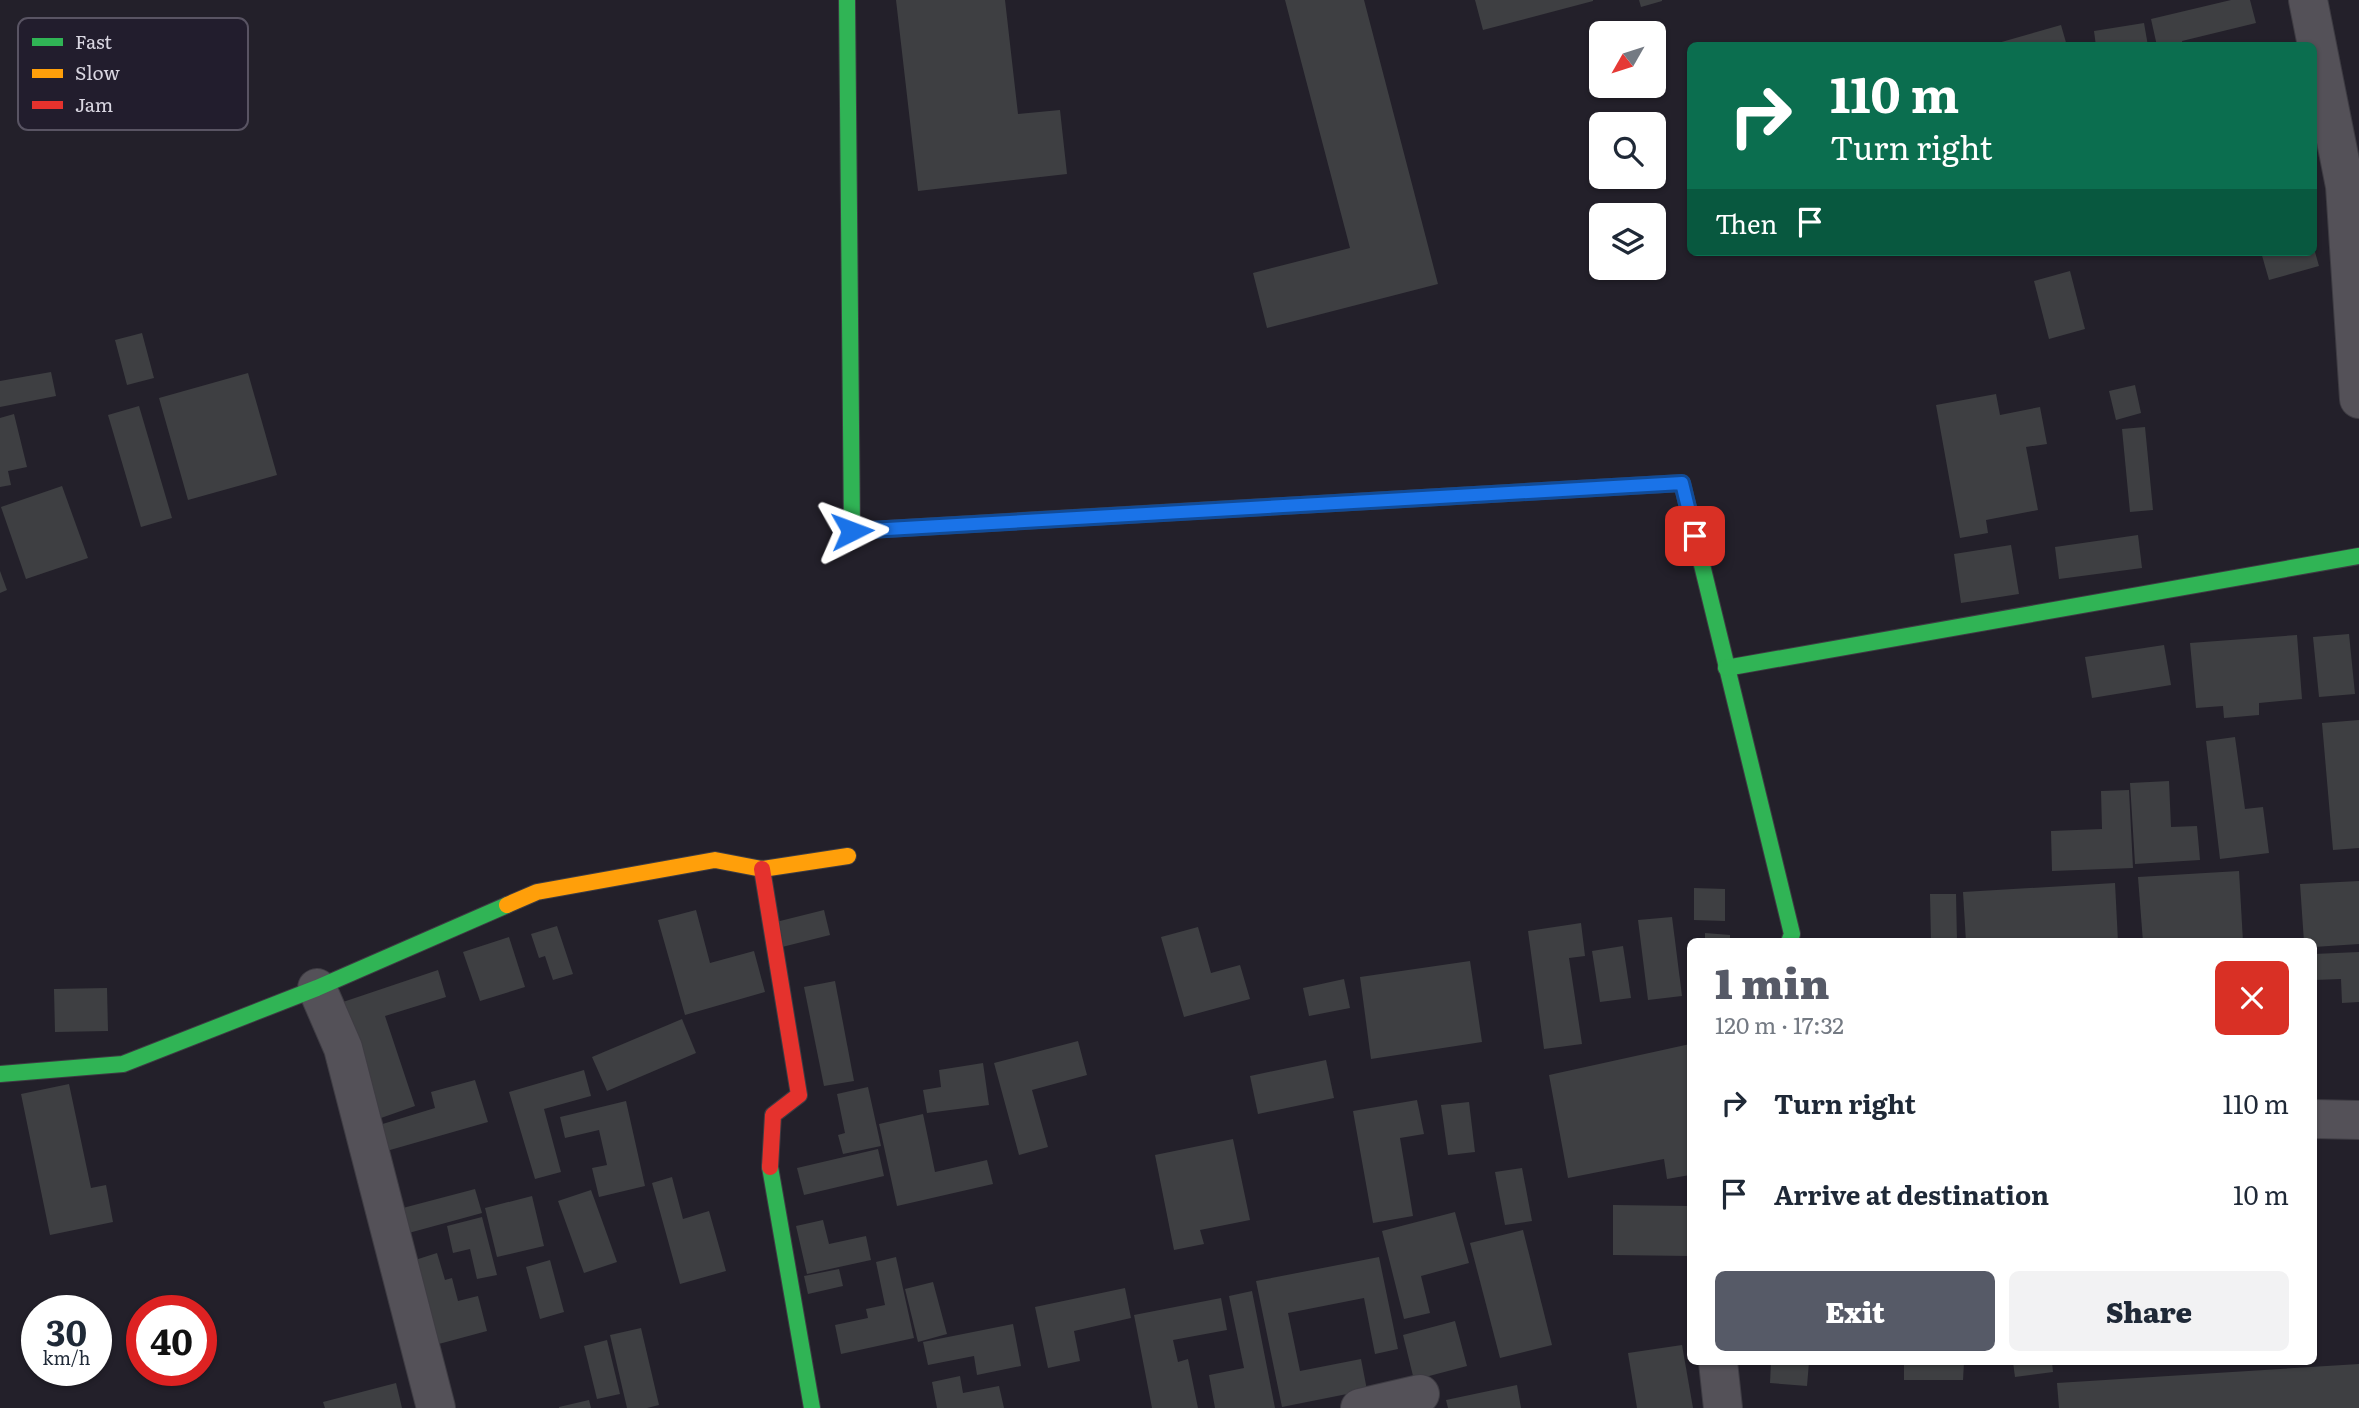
<!DOCTYPE html>
<meta charset="utf-8">
<style>
body{margin:0;font-family:Literata,serif;background:#f2f2f3;color:#1f2937;height:100vh;display:flex;flex-direction:column;font-size:26px;white-space:nowrap}
*{box-sizing:border-box;margin:0}
p{font-size:23px;color:#747a83}
.icon{flex:none;width:38px;height:38px;fill:none;stroke:currentColor;stroke-width:2;stroke-linecap:round;stroke-linejoin:round}
.map{position:relative;flex:1;overflow:hidden}
.drawer{position:absolute;left:1687px;top:938px;width:630px;height:427px;display:flex;flex-direction:column;background:#fff;border-radius:10px;box-shadow:0 2px 5px #0004}
.drawer>*{flex:none}
.top-card{position:absolute;left:1687px;top:42px;width:630px;height:214px;border-radius:10px;box-shadow:0 2px 5px #0004;background:#0b6e4f;color:#fff;overflow:hidden}
.needle{width:46px;rotate:231deg}
.buttons{position:absolute;left:1589px;top:21px;display:grid;gap:14px}
.buttons a{display:grid;place-items:center;width:77px;height:77px;border-radius:10px;background:#fff;box-shadow:0 2px 5px #0004;font-size:35px}
.speed{position:absolute;left:21px;top:1295px;display:flex;gap:14px;font-size:35px;font-weight:700;text-align:center}
.speed>*{display:grid;place-content:center;width:91px;height:91px;border-radius:50%;background:#fff;box-shadow:0 2px 5px #0004;line-height:1}
.speed small{font-size:18px;font-weight:400}
.speed .limit{border:10px solid #d22;background:#fff;color:#111}
.pin{position:absolute;display:grid;place-items:center;width:60px;height:60px;color:#fff;margin:-30px;border-radius:14px;box-shadow:0 4px 10px #0006}
.me{position:absolute;width:77px;margin:-38px;rotate:87deg;stroke-linejoin:round;filter:drop-shadow(0 0 5px #0008)}
.turn{display:flex;align-items:center;gap:24px;height:147px;padding:0 28px;font-size:32px}
.turn .icon{width:91px;height:91px;stroke-width:2.5}
.turn b{display:block;font-size:49px;line-height:60px}
.then{display:flex;align-items:center;height:66px;padding:0 28px;background:#0003;gap:14px;font-size:26px}
.round{display:grid;place-items:center;flex:none;width:74px;height:74px;border-radius:10px;background:#f2f2f3}
.headline{display:flex;align-items:center;justify-content:space-between;height:119px;padding:0 28px}
h1{font-size:42px;font-weight:800;line-height:52px;color:#565a67}
.primary-button{display:flex;gap:14px;margin-top:auto;padding:14px 28px}
.primary-button a{flex:1;height:80px;border-radius:10px;background:#565a67;color:#fff;font-size:28px;font-weight:800;line-height:80px;text-align:center}
.primary-button a+a{background:#f2f2f3;color:#1f2937}
ul{padding:0;list-style:none}
li{display:flex;align-items:center;gap:21px;height:91px;padding:0 28px}
li div{flex:1}
li b{display:block;font-size:26px}
li em{font-style:normal}
.map>svg:first-child{display:block}
</style>
<div class="map">
<svg width="2359" height="1408" viewBox="0 0 2359 1408">
<rect width="100%" height="100%" fill="#23202a"/>
<g fill="#3e3f42">
<path d="M896 0H1005L1018 114 1060 110 1067 174 918 191Z"/>
<path d="M1285 0H1364L1438 284 1267 328 1253 273 1350 248Z"/>
<path d="M1475 0H1593V1L1483 30Z"/>
<path d="M1639 0H1662V1L1641 7Z"/>
<path d="M2231 0H2250L2256 23 2182 41 2183 46H2157L2151 19Z"/>
<path d="M2144 23 2148 46H2096L2094 31Z"/>
<path d="M2061 25 2067 46H1991V45Z"/>
<path d="M2261 252H2315L2319 266 2269 280Z"/>
<path d="M2070 271 2085 329 2049 339 2034 281Z"/>
<path d="M142 333 154 378 127 385 115 340Z"/>
<path d="M51 372 56 396 0 407V381Z"/>
<path d="M248 373 277 475 188 500 159 398Z"/>
<path d="M2135 385 2141 413 2116 420 2109 391Z"/>
<path d="M1996 394 2000 415 2040 407 2047 444 2026 447 2038 510 1986 520 1988 533 1960 538 1936 405Z"/>
<path d="M139 406 172 518 141 527 108 415Z"/>
<path d="M14 414 27 467 8 471 11 485 0 487V418Z"/>
<path d="M2145 427 2153 510 2130 512 2122 429Z"/>
<path d="M62 486 88 558 26 579 1 507Z"/>
<path d="M2138 535 2142 568 2059 579 2055 547Z"/>
<path d="M2011 545 2019 594 1961 603 1954 554Z"/>
<path d="M0 571 7 590 0 593Z"/>
<path d="M2349 634 2355 694 2319 697 2313 637Z"/>
<path d="M2297 635 2302 699 2259 703V715L2224 718 2223 706 2196 708 2190 643Z"/>
<path d="M2164 645 2171 685 2092 698 2085 657Z"/>
<path d="M2359 720V848L2333 850 2322 723Z"/>
<path d="M2235 737 2245 809 2263 807 2269 853 2220 859 2206 741Z"/>
<path d="M2169 781 2171 827 2197 826 2200 860 2135 864 2130 783Z"/>
<path d="M2129 790 2133 868 2052 871 2051 831 2102 829 2101 791Z"/>
<path d="M2239 871 2243 942H2143L2138 877Z"/>
<path d="M2359 881V944L2314 947V942H2304L2300 884Z"/>
<path d="M2115 883 2118 942H1966L1963 892Z"/>
<path d="M1694 888 1725 889V921L1694 920Z"/>
<path d="M1930 894H1956L1957 942H1931Z"/>
<path d="M696 910 710 963 754 951 765 992 685 1015 658 920Z"/>
<path d="M824 910 830 935 782 947 776 922Z"/>
<path d="M1672 917 1682 996 1648 1000 1638 920Z"/>
<path d="M1581 923 1585 956 1569 958 1582 1044 1544 1049 1528 931Z"/>
<path d="M557 926 573 974 553 980 545 956 539 958 531 934Z"/>
<path d="M1198 927 1211 973 1240 965 1250 999 1184 1017 1161 937Z"/>
<path d="M1705 933 1730 935V942H1705Z"/>
<path d="M509 937 525 987 480 1001 463 952Z"/>
<path d="M1623 946 1631 998 1600 1002 1592 951Z"/>
<path d="M2359 952V1002L2342 1003 2341 979 2314 980V954Z"/>
<path d="M1470 961 1482 1042 1371 1059 1360 977Z"/>
<path d="M438 970 446 997 385 1016 415 1106 381 1118 343 1002Z"/>
<path d="M1344 979 1350 1008 1309 1016 1303 988Z"/>
<path d="M835 981 854 1081 824 1086 804 987Z"/>
<path d="M107 988 108 1031 55 1032 54 989Z"/>
<path d="M682 1019 696 1053 607 1091 592 1057Z"/>
<path d="M1078 1041 1087 1075 1032 1090 1048 1147 1019 1155 994 1063Z"/>
<path d="M1690 1044V1175L1667 1179 1664 1159 1568 1178 1549 1075Z"/>
<path d="M1326 1060 1334 1098 1258 1114 1250 1076Z"/>
<path d="M983 1063 989 1105 927 1113 923 1090 941 1087 939 1070Z"/>
<path d="M584 1070 591 1096 544 1109 561 1172 535 1179 509 1092Z"/>
<path d="M475 1080 488 1122 383 1152 376 1126 435 1108 431 1092Z"/>
<path d="M69 1084 91 1188 106 1185 113 1222 50 1235 21 1094Z"/>
<path d="M868 1087 881 1146 843 1154 838 1135 845 1133 837 1094Z"/>
<path d="M1417 1100 1424 1134 1400 1138 1413 1216 1373 1223 1353 1111Z"/>
<path d="M626 1101 645 1186 599 1197 592 1168 607 1165 599 1130 565 1138 560 1117Z"/>
<path d="M1469 1102 1475 1152 1448 1155 1441 1105Z"/>
<path d="M923 1114 935 1172 987 1160 993 1184 897 1206 879 1124Z"/>
<path d="M1233 1139 1250 1220 1200 1230 1204 1244 1174 1250 1155 1155Z"/>
<path d="M878 1149 884 1176 804 1195 797 1168Z"/>
<path d="M1522 1168 1532 1221 1505 1225 1495 1172Z"/>
<path d="M672 1177 683 1219 709 1211 726 1271 680 1284 652 1183Z"/>
<path d="M475 1189 482 1213 405 1234 399 1209Z"/>
<path d="M591 1190 617 1262 584 1273 558 1201Z"/>
<path d="M532 1196 544 1246 497 1257 485 1208Z"/>
<path d="M1613 1205 1690 1206V1256L1613 1255Z"/>
<path d="M1455 1212 1469 1263 1421 1276 1430 1313 1404 1319 1382 1231Z"/>
<path d="M482 1217 497 1275 477 1279 470 1249 453 1253 447 1226Z"/>
<path d="M823 1220 829 1244 866 1236 871 1260 807 1274 796 1226Z"/>
<path d="M1523 1230 1552 1345 1500 1358 1470 1243Z"/>
<path d="M437 1253 445 1280 452 1278 458 1301 478 1296 487 1331 435 1345 412 1261Z"/>
<path d="M896 1257 914 1338 841 1354 835 1325 868 1318 866 1309 885 1305 876 1262Z"/>
<path d="M1379 1257 1398 1349 1375 1354 1364 1298 1288 1313 1300 1371 1361 1359 1367 1390 1282 1407 1256 1281Z"/>
<path d="M550 1260 564 1312 540 1319 526 1267Z"/>
<path d="M839 1269 843 1286 808 1294 804 1276Z"/>
<path d="M933 1282 947 1334 918 1342 905 1289Z"/>
<path d="M1125 1288 1131 1318 1074 1331 1080 1361 1048 1368 1035 1307Z"/>
<path d="M1252 1291 1275 1408H1215L1209 1375 1244 1368 1229 1296Z"/>
<path d="M1221 1298 1227 1330 1173 1340 1178 1362 1188 1359 1198 1408H1152L1134 1315Z"/>
<path d="M1455 1321 1467 1366 1414 1380 1403 1335Z"/>
<path d="M1013 1324 1021 1366 977 1375 974 1356 928 1365 923 1342Z"/>
<path d="M641 1328 659 1405 647 1408H627L610 1335Z"/>
<path d="M607 1340 620 1394 597 1399 584 1346Z"/>
<path d="M1682 1345 1693 1408H1637L1628 1353Z"/>
<path d="M1771 1362H1809L1807 1386 1770 1383Z"/>
<path d="M1904 1362H1964L1963 1380H1904Z"/>
<path d="M2013 1362H2052L2053 1372 2015 1377Z"/>
<path d="M2359 1364V1408H2059L2057 1383Z"/>
<path d="M960 1376 963 1393 999 1386 1004 1408H937L932 1382Z"/>
<path d="M396 1383 402 1408H325L323 1402Z"/>
<path d="M1517 1385 1521 1408H1448L1446 1400Z"/>
<path d="M589 1400 591 1408H559V1407Z"/>
</g>
<g fill="none" stroke-linecap="round" stroke-linejoin="round">
<g stroke="#3e3c43" stroke-width="40">
<g id="street">
<path d="M2308 0 2345 186 2359 399"/>
<path d="M317 988 343 1048 436 1408"/>
<path d="M2314 1119 2359 1120"/>
<path d="M1718 1362 1723 1408"/>
<path d="M1360 1408 1420 1394"/>
</g>
</g>
<g stroke="#3e3c43" stroke-width="18">
<g id="fast">
<path d="M847 0 852 531 1038 520"/>
<path d="M1351 502 1682 483 1792 934 1789 942"/>
<path d="M1726 668 2359 556"/>
<path d="M0 1074 123 1064 317 988 507 905"/>
<path d="M770 1167 812 1408"/>
</g>
</g>
<g stroke="#3e3c43" stroke-width="18">
<g id="slow">
<path d="M1038 520 1351 502"/>
<path d="M507 905 537 892 715 860 762 869 848 856"/>
</g>
</g>
<g stroke="#3e3c43" stroke-width="18">
<path id="jam" d="M762 869 799 1095 773 1115 770 1167"/>
</g>
<use href="#street" stroke="#545158" stroke-width="38"/>
<use href="#fast" stroke="#30b455" stroke-width="16"/>
<use href="#slow" stroke="#ff9f0a" stroke-width="16"/>
<use href="#jam" stroke="#e5322d" stroke-width="16"/>
</g>
<g fill="none" stroke-linecap="round" stroke-linejoin="round">
<g stroke="#114b97" stroke-width="18">
<path id="route" d="M852 531 1682 483 1695 536"/>
</g>
<use href="#route" stroke="#1a73e8" stroke-width="12"/>
</g>
<rect x="18" y="18" width="230" height="112" rx="10" fill="#221d2d" stroke="#595463" stroke-width="2"/>
<rect x="32" y="38" width="31" height="8" fill="#30b455"/>
<rect x="32" y="69" width="31" height="9" fill="#ff9f0a"/>
<rect x="32" y="101" width="31" height="8" fill="#e5322d"/>
<g font-size="19" fill="#d9d6e1">
<text x="75" y="49">Fast</text>
<text x="75" y="80">Slow</text>
<text x="75" y="112">Jam</text>
</g>
</svg>
<div class="buttons">
<a><svg class="needle" viewBox="-14 -14 28 28"><path d="M0-13l5 13h-10z" fill="#e53935"/><path d="M0 13l5-13h-10z" fill="#747a83"/></svg></a>
<a><svg class="icon" aria-label="search" viewBox="0 0 24 24"><circle cx="10" cy="10" r="6"/><path d="M15 15l6 6"/></svg></a>
<a><svg class="icon" aria-label="layers" viewBox="0 0 24 24"><path d="M12 4l9 5-9 5-9-5zM3 14l9 5 9-5"/></svg></a>
</div>
<div class="speed"><div>30<small>km/h</small></div><div class="limit">40</div></div>
<div class="pin" style="left:1695px;top:536px;background:#d93025"><svg class="icon" aria-label="arrive" viewBox="0 0 24 24"><path d="M6 21V4h12l-3 4 3 4H6"/></svg></div>
<svg class="me" style="left:852px;top:531px" viewBox="-20 -20 40 40"><path d="M0-17L14 15 0 8-14 15z" fill="#1a73e8" stroke="#fff" stroke-width="4"/></svg>
<div class="top-card">
<div class="turn"><svg class="icon" aria-label="right" viewBox="0 0 24 24"><path d="M7 20v-9h11M14 6l5 5-5 5"/></svg><div><b>110 m</b>Turn right</div></div>
<div class="then">Then<svg class="icon" aria-label="arrive" viewBox="0 0 24 24"><path d="M6 21V4h12l-3 4 3 4H6"/></svg></div>
</div>
<section class="drawer">
<div class="headline"><div><h1>1 min</h1><p>120 m · 17:32</p></div><a class="round" style="background:#d93025;color:#fff"><svg class="icon" aria-label="close" viewBox="0 0 24 24"><path d="M6 6l12 12M18 6L6 18"/></svg></a></div>
<ul>
<li><svg class="icon" aria-label="right" viewBox="0 0 24 24"><path d="M7 20v-9h11M14 6l5 5-5 5"/></svg><div><b>Turn right</b></div><em>110 m</em></li>
<li><svg class="icon" aria-label="arrive" viewBox="0 0 24 24"><path d="M6 21V4h12l-3 4 3 4H6"/></svg><div><b>Arrive at destination</b></div><em>10 m</em></li>
</ul>
<div class="primary-button"><a>Exit</a><a>Share</a></div>
</section>
</div>
